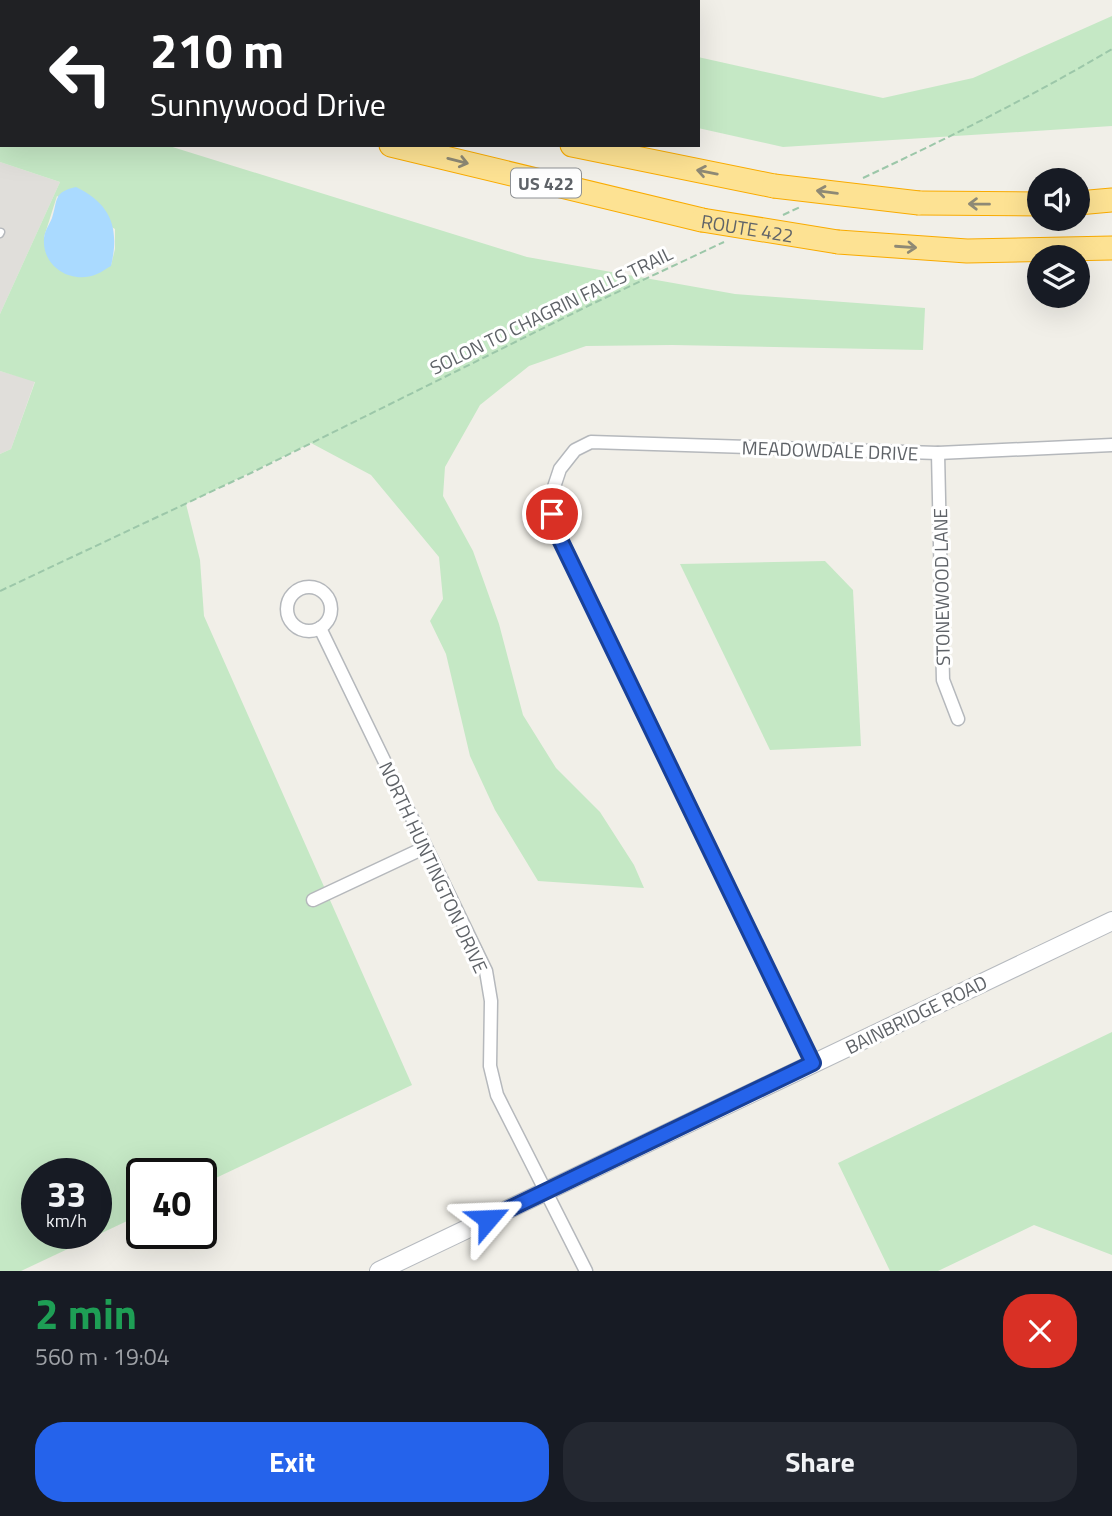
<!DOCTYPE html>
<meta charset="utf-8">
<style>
body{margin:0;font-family:"Titillium Web",sans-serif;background:#242831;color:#f1f3f6;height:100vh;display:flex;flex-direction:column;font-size:26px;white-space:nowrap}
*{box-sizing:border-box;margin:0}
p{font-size:23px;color:#9ea1a6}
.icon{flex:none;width:38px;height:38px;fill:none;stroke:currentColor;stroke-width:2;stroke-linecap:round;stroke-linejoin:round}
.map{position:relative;height:1271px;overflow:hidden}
.panel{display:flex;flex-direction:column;background:#171b24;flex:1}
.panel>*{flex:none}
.top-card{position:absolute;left:0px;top:0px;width:700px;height:147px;box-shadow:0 7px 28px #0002;background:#202124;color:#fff;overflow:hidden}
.tools{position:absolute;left:1027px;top:168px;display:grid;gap:14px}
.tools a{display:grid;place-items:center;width:63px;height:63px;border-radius:50%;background:#171b24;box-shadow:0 7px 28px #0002;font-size:35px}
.speed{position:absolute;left:21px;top:1158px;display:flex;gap:14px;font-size:35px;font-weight:700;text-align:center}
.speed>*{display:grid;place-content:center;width:91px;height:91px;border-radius:50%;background:#171b24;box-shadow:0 7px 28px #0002;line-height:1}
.speed small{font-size:18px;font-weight:400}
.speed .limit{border:4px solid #111;border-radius:10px;background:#fff;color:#111}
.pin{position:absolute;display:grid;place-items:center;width:60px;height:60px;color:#fff;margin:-30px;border:4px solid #fff;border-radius:50%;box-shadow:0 2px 7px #0007}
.me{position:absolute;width:77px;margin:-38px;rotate:64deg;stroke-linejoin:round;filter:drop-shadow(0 0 5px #0008)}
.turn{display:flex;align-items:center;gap:24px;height:147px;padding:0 35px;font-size:32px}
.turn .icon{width:91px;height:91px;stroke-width:2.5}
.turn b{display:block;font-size:49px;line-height:60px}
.round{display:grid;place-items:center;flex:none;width:74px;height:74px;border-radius:28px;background:#242831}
.overview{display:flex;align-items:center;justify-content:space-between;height:119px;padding:0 35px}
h1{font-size:42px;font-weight:700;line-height:52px;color:#1e9e55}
.button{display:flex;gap:14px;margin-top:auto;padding:14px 35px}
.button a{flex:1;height:80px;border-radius:28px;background:#2563eb;color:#fff;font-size:28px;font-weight:700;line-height:80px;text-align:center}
.button a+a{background:#242831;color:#f1f3f6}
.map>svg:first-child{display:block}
</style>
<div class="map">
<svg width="1112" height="1271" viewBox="0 0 1112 1271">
<rect width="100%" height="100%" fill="#f1efe8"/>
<g fill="#e0deda">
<path d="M0 162 60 182 0 314Z"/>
<path d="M0 371 35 381 11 449 0 454Z"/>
</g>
<g fill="#c5e8c5" fill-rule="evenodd">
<path d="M126 0H438L446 2H134Z"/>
<path d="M1112 16V126L783 147 698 128V57L883 98 973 78Z"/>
<path d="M0 99 2 145H166L527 257 735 294 925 308 923 350 672 345 586 346 529 366 480 405 445 467 443 496 473 551 499 624 523 715 556 768 600 812 634 865 644 888 538 881 495 810 470 756 446 654 430 621 443 599 439 557 371 475 311 443 186 504 200 560 204 616 412 1085 201 1185V1174H142V1214L21 1271H0V454L11 449 35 382 0 371V314L60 182 0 162ZM57 196 115 229V249L111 265 44 237ZM37 1174H96V1234H37Z"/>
<path d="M825 561 853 590 861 746 770 750 680 564Z"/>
<path d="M1112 1032V1255L1034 1225 938 1271H890L838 1163Z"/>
</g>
<path fill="#aadaff" d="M76 187C111 204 120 228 111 266 107 268 102 272 97 274 72 285 42 267 44 239 44 232 49 225 52 218 58 200 53 192 76 187Z"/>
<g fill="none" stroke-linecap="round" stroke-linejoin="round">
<g stroke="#b5b8bc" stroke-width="9">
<path id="lane" d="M0 234 1 232"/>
</g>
<g stroke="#b5b8bc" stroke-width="15">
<g id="street">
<path d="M938 453 943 680 958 719"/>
<circle cx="309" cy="609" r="22"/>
<path d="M320 628 486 971 491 1001 490 1066 497 1095 586 1271"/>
<path d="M313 900 426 847"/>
<path d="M813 1063 555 529 550 499 560 469 575 450 591 442 938 453 1112 445"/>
</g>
</g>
<g stroke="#b6babf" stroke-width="20">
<path id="secondary" d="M379 1271 1112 921"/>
</g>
<g stroke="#f9ab00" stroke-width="25">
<g id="highway">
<path d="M0 15H2"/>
<path d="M0 61H2"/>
<path d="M391 145 702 220"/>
<path d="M572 145 774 186"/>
<path d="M919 203 1040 204"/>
<path d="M1078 203 1112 200"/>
<path d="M838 242 967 251 1112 248"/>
</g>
</g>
<g stroke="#9cc7a9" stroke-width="2" stroke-dasharray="7 3.5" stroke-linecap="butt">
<path d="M863 178C948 138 1031 97 1112 49"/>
<path d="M783 215 800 207"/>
<path d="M0 591 253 472 592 304 724 242"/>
</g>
<use href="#lane" stroke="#fff" stroke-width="6"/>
<use href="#street" stroke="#fff" stroke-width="12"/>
<use href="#secondary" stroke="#fff" stroke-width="18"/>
<use href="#highway" stroke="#fde293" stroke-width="23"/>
<g stroke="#f9ab00" stroke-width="25" stroke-linecap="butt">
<g id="highway-bridge">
<path d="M774 186 919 203"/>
<path id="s1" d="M702 220 838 242"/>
</g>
</g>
<use href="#highway-bridge" stroke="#fde293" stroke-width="23"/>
</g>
<defs><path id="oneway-shaft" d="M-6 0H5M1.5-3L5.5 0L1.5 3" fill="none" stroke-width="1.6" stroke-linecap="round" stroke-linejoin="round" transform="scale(1.75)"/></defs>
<g stroke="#8e8975">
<use href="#oneway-shaft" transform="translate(458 161) rotate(14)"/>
<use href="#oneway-shaft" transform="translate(707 172) rotate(-169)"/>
<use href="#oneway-shaft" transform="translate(827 192) rotate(-173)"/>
<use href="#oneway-shaft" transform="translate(979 204) rotate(-179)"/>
<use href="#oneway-shaft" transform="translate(906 247) rotate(4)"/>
</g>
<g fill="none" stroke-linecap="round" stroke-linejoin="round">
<g stroke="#184099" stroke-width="18">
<path id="route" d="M488 1219 813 1063 555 529 552 514"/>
</g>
<use href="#route" stroke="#2563eb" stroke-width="12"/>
</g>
<g text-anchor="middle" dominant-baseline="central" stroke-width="6" stroke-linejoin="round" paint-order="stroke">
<rect fill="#fff" stroke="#8f9295" stroke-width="2" x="511" y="168.5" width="70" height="29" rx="5"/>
<g font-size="18" font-weight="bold" fill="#5f6368">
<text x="546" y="183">US 422</text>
</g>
<g font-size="19" fill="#5f6368" stroke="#fff">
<text stroke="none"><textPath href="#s1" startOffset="46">ROUTE 422</textPath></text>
<text transform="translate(551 310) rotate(-26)">SOLON TO CHAGRIN FALLS TRAIL</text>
<text transform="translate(830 450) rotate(2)">MEADOWDALE DRIVE</text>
<text transform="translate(941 587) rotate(-91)">STONEWOOD LANE</text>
<text transform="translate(434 867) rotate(65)">NORTH HUNTINGTON DRIVE</text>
<text transform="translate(916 1014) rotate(-26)">BAINBRIDGE ROAD</text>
</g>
</g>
</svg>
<div class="tools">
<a><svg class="icon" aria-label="sound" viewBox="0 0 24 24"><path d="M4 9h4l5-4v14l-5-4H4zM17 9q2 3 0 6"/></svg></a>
<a><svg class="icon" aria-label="layers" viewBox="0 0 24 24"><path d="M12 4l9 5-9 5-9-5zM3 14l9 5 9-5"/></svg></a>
</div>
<div class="speed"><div>33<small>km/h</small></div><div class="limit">40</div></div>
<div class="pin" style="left:552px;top:514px;background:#d93025"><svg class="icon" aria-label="arrive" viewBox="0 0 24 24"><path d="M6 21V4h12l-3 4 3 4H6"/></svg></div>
<svg class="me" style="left:488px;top:1219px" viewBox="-20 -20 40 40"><path d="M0-17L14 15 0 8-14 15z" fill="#2563eb" stroke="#fff" stroke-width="4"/></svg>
<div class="top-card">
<div class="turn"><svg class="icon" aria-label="left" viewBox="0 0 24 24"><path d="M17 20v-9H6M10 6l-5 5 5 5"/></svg><div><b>210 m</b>Sunnywood Drive</div></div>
</div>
</div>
<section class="panel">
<div class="overview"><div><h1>2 min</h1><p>560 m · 19:04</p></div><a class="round" style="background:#d93025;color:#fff"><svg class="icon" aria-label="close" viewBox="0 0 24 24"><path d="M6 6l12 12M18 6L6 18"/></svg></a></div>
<div class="button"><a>Exit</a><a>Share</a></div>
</section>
